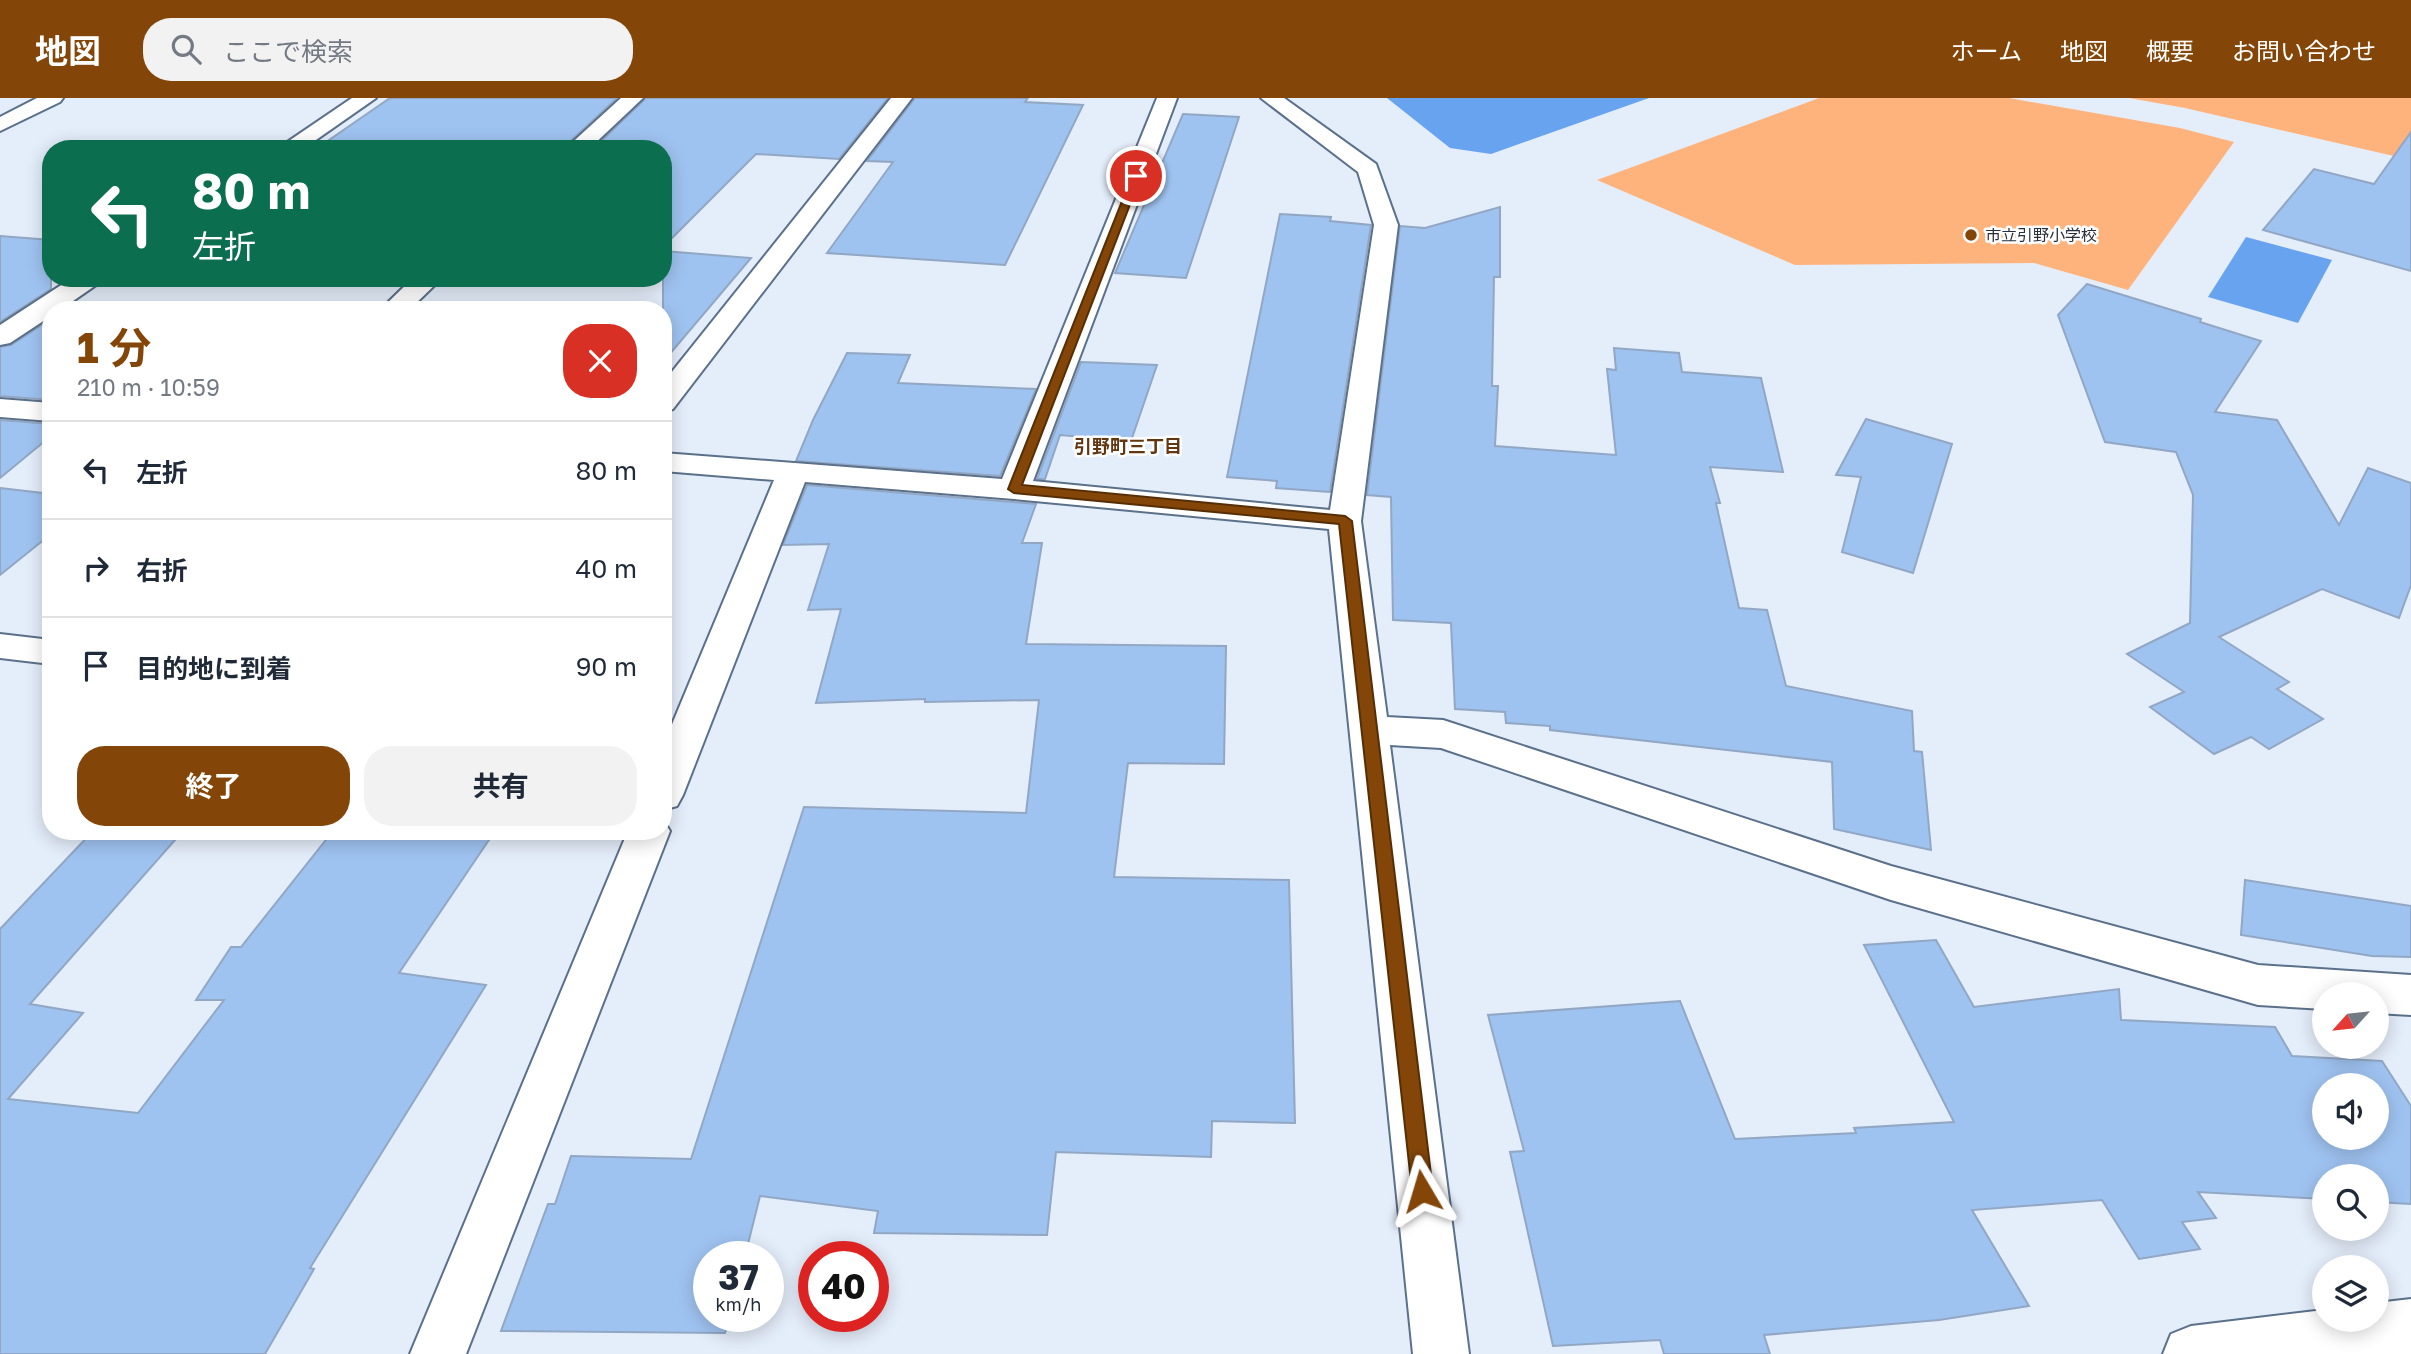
<!DOCTYPE html>
<html lang="ja">
<meta charset="utf-8">
<style>
body{margin:0;font-family:"Golos Text","Noto Sans JP",sans-serif;background:#f2f2f3;color:#1f2937;height:100vh;display:flex;flex-direction:column;font-size:26px;white-space:nowrap}
*{box-sizing:border-box;margin:0}
p{font-size:23px;color:#747a83}
.icon{flex:none;width:38px;height:38px;fill:none;stroke:currentColor;stroke-width:2;stroke-linecap:round;stroke-linejoin:round}
.map{position:relative;flex:1;overflow:hidden}
.details{position:absolute;left:42px;top:203px;width:630px;height:539px;display:flex;flex-direction:column;background:#fff;border-radius:28px;box-shadow:0 4px 18px #0003}
.details>*{flex:none}
.guide{position:absolute;left:42px;top:42px;width:630px;height:147px;border-radius:28px;box-shadow:0 4px 18px #0003;background:#0b6e4f;color:#fff;overflow:hidden}
.needle{width:46px;rotate:243deg}
.fabs{position:absolute;left:2312px;top:884px;display:grid;gap:14px}
.fabs a{display:grid;place-items:center;width:77px;height:77px;border-radius:50%;background:#fff;box-shadow:0 4px 18px #0003;font-size:35px}
.speed{position:absolute;left:693px;top:1143px;display:flex;gap:14px;font-size:35px;font-weight:700;text-align:center}
.speed>*{display:grid;place-content:center;width:91px;height:91px;border-radius:50%;background:#fff;box-shadow:0 4px 18px #0003;line-height:1}
.speed small{font-size:18px;font-weight:400}
.speed .limit{border:10px solid #d22;background:#fff;color:#111}
.pin{position:absolute;display:grid;place-items:center;width:60px;height:60px;color:#fff;margin:-30px;border:4px solid #fff;border-radius:50%;box-shadow:0 2px 7px #0007}
.me{position:absolute;width:77px;margin:-38px;rotate:353deg;stroke-linejoin:round;filter:drop-shadow(0 0 5px #0008)}
.turn{display:flex;align-items:center;gap:24px;height:147px;padding:0 35px;font-size:32px}
.turn .icon{width:91px;height:91px;stroke-width:2.5}
.turn b{display:block;font-size:49px;line-height:60px}
.round{display:grid;place-items:center;flex:none;width:74px;height:74px;border-radius:28px;background:#f2f2f3}
.overview{display:flex;align-items:center;justify-content:space-between;height:119px;padding:0 35px}
h1{font-size:42px;font-weight:700;line-height:52px;color:#844608}
.action{display:flex;gap:14px;margin-top:auto;padding:14px 35px}
.action a{flex:1;height:80px;border-radius:28px;background:#844608;color:#fff;font-size:28px;font-weight:700;line-height:80px;text-align:center}
.action a+a{background:#f2f2f3;color:#1f2937}
ul{padding:0;list-style:none}
li{display:flex;align-items:center;gap:21px;height:98px;padding:0 35px;border-top:2px solid #e0e1e3}
li div{flex:1}
li b{display:block;font-size:26px}
li em{font-style:normal}
header{display:flex;align-items:center;gap:42px;box-sizing:border-box;height:98px;padding:0 35px;background:#844608;color:#fff}
header strong{font-size:33px}
nav{display:flex;gap:38px;margin-inline-start:auto;font-size:24px}
.search{width:490px;height:63px;background:#f2f2f3;display:flex;align-items:center;gap:18px;box-sizing:border-box;padding:0 24px;border-radius:28px;color:#747a83;font-size:26px}
.map>svg:first-child{display:block}
</style>
<header>
<strong>地図</strong>
<div class="search"><svg class="icon" aria-label="search" viewBox="0 0 24 24"><circle cx="10" cy="10" r="6"/><path d="M15 15l6 6"/></svg>ここで検索</div>
<nav><a>ホーム</a><a>地図</a><a>概要</a><a>お問い合わせ</a></nav>
</header>
<div class="map">
<svg width="2411" height="1256" viewBox="0 0 2411 1256">
<rect width="100%" height="100%" fill="#e4edfa"/>
<g fill="#ffb37c">
<path d="M1819 0H2009L2180 30 2234 44 2128 192 2034 165 1795 167 1597 82Z"/>
<path d="M2129 0H2411V62L2185 10Z"/>
</g>
<g fill="#68a3ef">
<path d="M1387 0H1649L1491 56 1450 50Z"/>
<path d="M2246 139 2332 162 2298 225 2208 199Z"/>
</g>
<g fill="#9fc3f1" stroke="#91a7c4" stroke-width="2" fill-rule="evenodd">
<path d="M390 0H617L562 51H316Z"/>
<path d="M646 0H888L839 61 756 56 663 149V51H593Z"/>
<path d="M915 0H1028L1025 4 1083 7 1005 167 827 155 893 64 867 63Z"/>
<path d="M1183 16 1239 19 1186 180 1115 175Z"/>
<path d="M2411 34V173L2263 132 2314 71 2374 86Z"/>
<path d="M1500 109V179H1494L1492 288H1498L1495 348 1616 357 1607 271 1616 272 1614 250 1679 255 1682 274 1761 280 1783 374 1710 369 1720 405H1716L1739 510 1767 512 1786 588 1912 613 1914 653 1922 654 1931 752 1834 731 1832 664 1550 632V628L1506 625 1505 614 1455 611 1451 525 1393 522 1391 399 1367 397 1400 128 1425 130Z"/>
<path d="M1280 116 1331 119 1330 123 1371 127 1330 394 1276 390 1277 383 1227 379Z"/>
<path d="M0 138 51 142V191L0 224Z"/>
<path d="M663 153 751 160 663 264Z"/>
<path d="M2087 186 2201 221 2200 224 2261 243 2215 314 2277 322 2339 427 2368 370 2411 385V487L2399 520 2322 491 2219 539 2289 584 2277 591 2323 621 2269 651 2251 639 2214 656 2150 609 2184 594 2127 556 2190 525 2193 397 2176 354 2105 344 2058 217Z"/>
<path d="M51 221V302L0 298V249L11 247Z"/>
<path d="M847 255 910 257 898 285 1036 291 1000 378 796 363 813 322Z"/>
<path d="M1081 264 1157 267 1131 343 1060 337 1045 381H1037Z"/>
<path d="M1866 321 1952 346 1913 475 1842 454 1861 379 1836 377Z"/>
<path d="M0 322 51 326V338L0 380Z"/>
<path d="M807 387 1036 406 1022 445H1042L1026 546 1226 548 1224 666 1128 665 1114 779 1289 782 1295 1025 1212 1023 1211 1059 1056 1054 1047 1137 874 1135 878 1113 760 1098 745 1158H709V1218H730L725 1235 501 1233 548 1106H555L571 1058 691 1061 804 709 1026 715 1039 602 925 604V601L816 605 841 511 808 512 829 446 783 447Z"/>
<path d="M0 390 51 396V436L0 477Z"/>
<path d="M93 733H183L30 906 83 915 8 1001 138 1015 224 902H196L231 849H241L333 733H495L399 875 486 887 310 1170 314 1171 265 1256H0V831Z"/>
<path d="M2245 782 2411 808V859L2372 858 2241 837Z"/>
<path d="M1936 842 1974 909 2119 891 2121 922 2275 929 2292 958 2382 963 2411 1008V1106L2376 1104V1078H2324V1101L2198 1094 2216 1120 2182 1124 2200 1151 2139 1161 2102 1102 1972 1112 2029 1208 1939 1222 1764 1237 1770 1256H1664L1660 1242 1553 1248 1510 1054 1524 1053 1488 917 1680 903 1735 1041 1856 1035 1854 1030 1954 1024 1864 847ZM2324 987H2376V1040H2324Z"/>
</g>
<g fill="none" stroke-linecap="round" stroke-linejoin="round">
<g stroke="#5b708a" stroke-width="4">
<g id="minor">
<path d="M37 0H63L60 4 0 33V19Z"/>
<path d="M352 0H376L303 51H277Z"/>
<path d="M621 0H643L589 51H565Z"/>
<path d="M891 0H912L673 311 663 314V285Z"/>
<path d="M1157 0H1177L1033 383 1330 412 1374 127 1358 74 1261 0H1284L1376 66 1398 127 1361 423 1387 619 1443 622 1891 768 2258 867 2411 877V917L2376 915V896H2324V911L2258 907 1891 802 1441 650 1390 647 1469 1256H1413L1329 431 1014 401 805 384 683 697 677 708 663 712V648L774 382 663 373V355L1002 381Z"/>
<path d="M72 180H103L99 185 60 212H51V218L10 245 0 247V227Z"/>
<path d="M413 180H442L409 212H380Z"/>
<path d="M0 301 51 305V323L0 319Z"/>
<path d="M0 536 51 542V566L0 560Z"/>
<path d="M663 722 670 733 466 1256H410L628 733H663Z"/>
<path d="M2411 1201V1256H2163L2171 1236 2191 1228 2324 1212V1222H2376V1205Z"/>
</g>
</g>
<use href="#minor" fill="#fff" fill-rule="evenodd"/>
</g>
<path fill="#844608" stroke="#562e05" stroke-width="2" d="M1136 75 1141 78 1022 387 1345 418 1352 423 1433 1093 1430 1101 1422 1104 1415 1101 1412 1093 1339 426 1014 395 1008 391 1132 78Z"/>
<circle fill="#844608" stroke="#fff" stroke-width="2.5" cx="1971" cy="137" r="7"/>
<g text-anchor="middle" dominant-baseline="central" stroke-width="5" stroke-linejoin="round" paint-order="stroke">
<g font-size="16" fill="#272f3b" stroke="#fff" text-anchor="start">
<text x="1985" y="137">市立引野小学校</text>
</g>
<g font-size="18" font-weight="bold" fill="#623611" stroke="#fff">
<text x="1128" y="348">引野町三丁目</text>
</g>
</g>
</svg>
<div class="fabs">
<a><svg class="needle" viewBox="-14 -14 28 28"><path d="M0-13l5 13h-10z" fill="#e53935"/><path d="M0 13l5-13h-10z" fill="#747a83"/></svg></a>
<a><svg class="icon" aria-label="sound" viewBox="0 0 24 24"><path d="M4 9h4l5-4v14l-5-4H4zM17 9q2 3 0 6"/></svg></a>
<a><svg class="icon" aria-label="search" viewBox="0 0 24 24"><circle cx="10" cy="10" r="6"/><path d="M15 15l6 6"/></svg></a>
<a><svg class="icon" aria-label="layers" viewBox="0 0 24 24"><path d="M12 4l9 5-9 5-9-5zM3 14l9 5 9-5"/></svg></a>
</div>
<div class="speed"><div>37<small>km/h</small></div><div class="limit">40</div></div>
<div class="pin" style="left:1136px;top:78px;background:#d93025"><svg class="icon" aria-label="arrive" viewBox="0 0 24 24"><path d="M6 21V4h12l-3 4 3 4H6"/></svg></div>
<svg class="me" style="left:1422px;top:1093px" viewBox="-20 -20 40 40"><path d="M0-17L14 15 0 8-14 15z" fill="#844608" stroke="#fff" stroke-width="4"/></svg>
<div class="guide">
<div class="turn"><svg class="icon" aria-label="left" viewBox="0 0 24 24"><path d="M17 20v-9H6M10 6l-5 5 5 5"/></svg><div><b>80 m</b>左折</div></div>
</div>
<section class="details">
<div class="overview"><div><h1>1 分</h1><p>210 m · 10:59</p></div><a class="round" style="background:#d93025;color:#fff"><svg class="icon" aria-label="close" viewBox="0 0 24 24"><path d="M6 6l12 12M18 6L6 18"/></svg></a></div>
<ul>
<li><svg class="icon" aria-label="left" viewBox="0 0 24 24"><path d="M17 20v-9H6M10 6l-5 5 5 5"/></svg><div><b>左折</b></div><em>80 m</em></li>
<li><svg class="icon" aria-label="right" viewBox="0 0 24 24"><path d="M7 20v-9h11M14 6l5 5-5 5"/></svg><div><b>右折</b></div><em>40 m</em></li>
<li><svg class="icon" aria-label="arrive" viewBox="0 0 24 24"><path d="M6 21V4h12l-3 4 3 4H6"/></svg><div><b>目的地に到着</b></div><em>90 m</em></li>
</ul>
<div class="action"><a>終了</a><a>共有</a></div>
</section>
</div>
